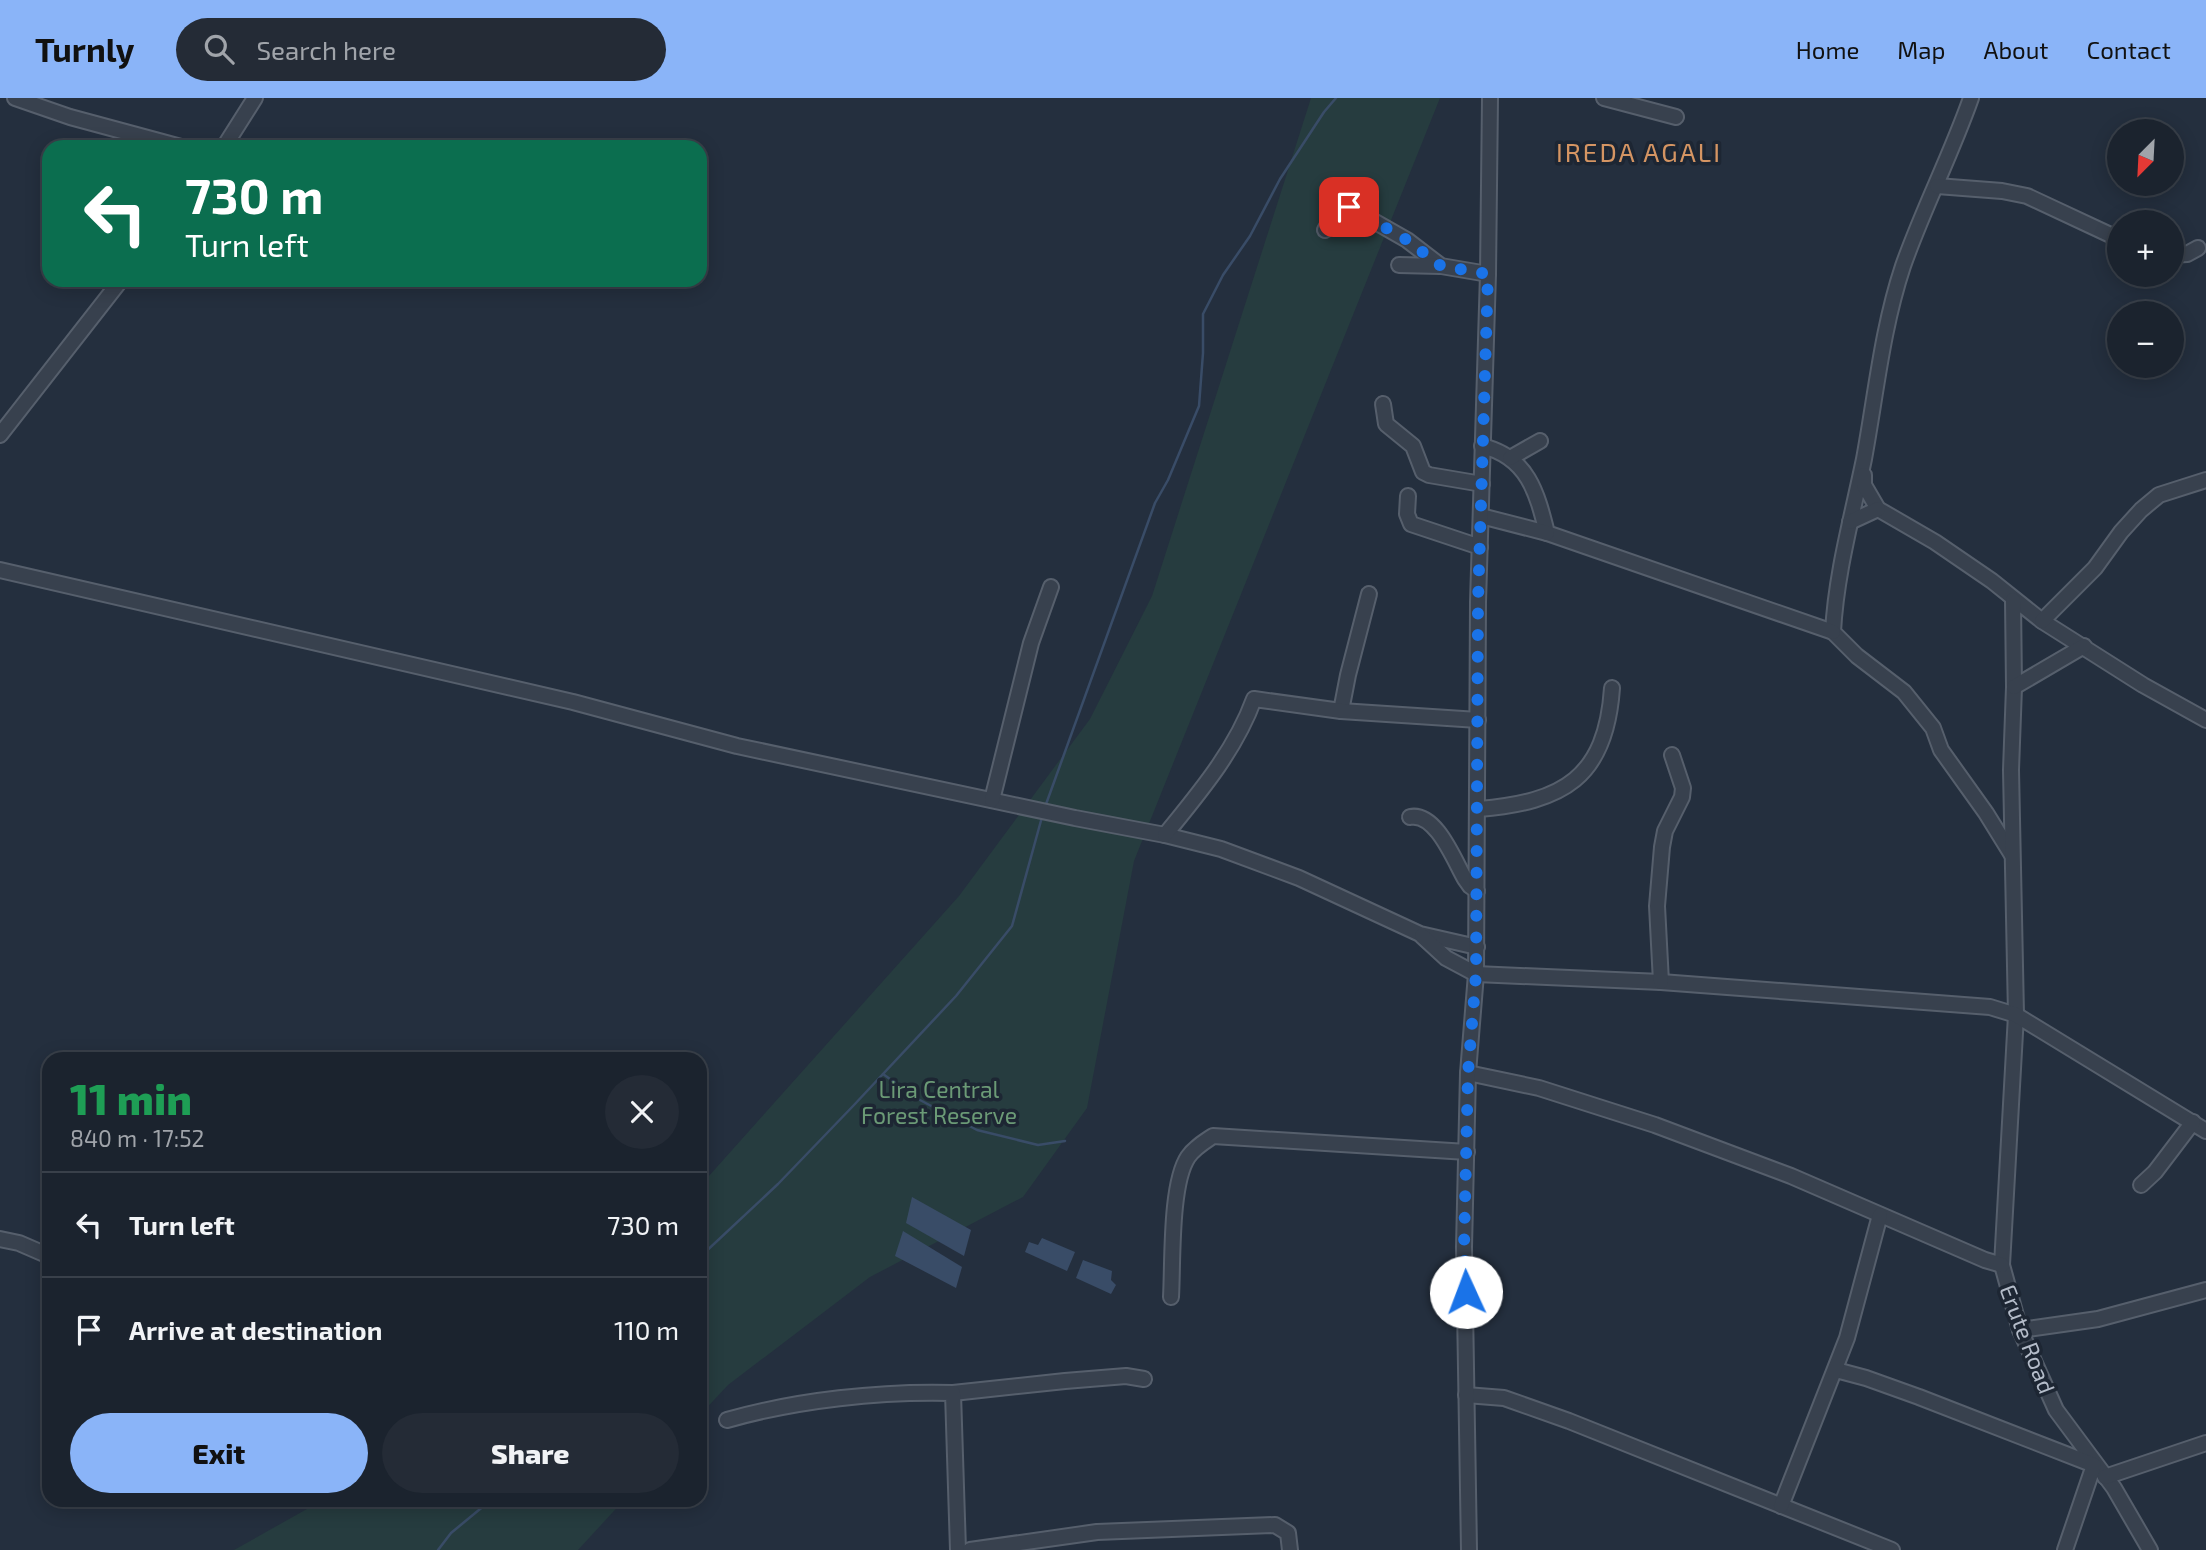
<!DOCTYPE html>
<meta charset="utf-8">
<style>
body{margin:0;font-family:"Exo 2",sans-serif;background:#242b36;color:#f1f3f6;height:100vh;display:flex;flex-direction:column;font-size:26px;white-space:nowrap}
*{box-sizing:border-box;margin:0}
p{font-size:23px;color:#a0a4aa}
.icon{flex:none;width:38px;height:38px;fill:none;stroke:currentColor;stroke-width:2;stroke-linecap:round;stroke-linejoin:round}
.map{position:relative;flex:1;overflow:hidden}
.side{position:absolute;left:42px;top:954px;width:665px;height:455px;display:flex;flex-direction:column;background:#1b232e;border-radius:21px;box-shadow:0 4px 18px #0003,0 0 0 2px #39404a}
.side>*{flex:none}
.top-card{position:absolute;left:42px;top:42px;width:665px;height:147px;border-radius:21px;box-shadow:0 4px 18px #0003,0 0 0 2px #39404a;background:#0b6e4f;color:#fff;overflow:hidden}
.needle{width:46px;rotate:204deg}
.tools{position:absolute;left:2107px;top:21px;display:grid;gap:14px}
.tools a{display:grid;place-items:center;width:77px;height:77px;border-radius:50%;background:#1b232e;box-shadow:0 4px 18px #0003,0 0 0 2px #39404a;font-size:35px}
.pin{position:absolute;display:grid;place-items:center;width:60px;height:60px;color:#fff;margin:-30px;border-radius:14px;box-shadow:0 4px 10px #0006}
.me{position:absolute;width:77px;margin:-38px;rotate:358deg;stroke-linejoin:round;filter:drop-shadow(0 0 5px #0008)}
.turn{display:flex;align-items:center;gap:24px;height:147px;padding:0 28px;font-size:32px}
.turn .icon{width:91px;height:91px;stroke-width:2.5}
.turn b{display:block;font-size:49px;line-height:60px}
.round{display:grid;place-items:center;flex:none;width:74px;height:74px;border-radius:37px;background:#242b36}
.overview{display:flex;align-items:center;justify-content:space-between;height:119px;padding:0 28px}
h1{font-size:42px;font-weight:800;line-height:52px;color:#1e9e55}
.button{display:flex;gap:14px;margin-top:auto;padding:14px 28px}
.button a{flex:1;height:80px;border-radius:42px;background:#8ab4f8;color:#111;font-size:28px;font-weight:800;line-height:80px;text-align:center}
.button a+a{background:#242b36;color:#f1f3f6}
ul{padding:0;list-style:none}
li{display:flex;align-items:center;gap:21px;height:105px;padding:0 28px;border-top:2px solid #39404a}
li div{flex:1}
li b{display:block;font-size:26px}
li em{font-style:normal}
header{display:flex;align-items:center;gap:42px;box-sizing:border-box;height:98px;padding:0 35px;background:#8ab4f8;color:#111}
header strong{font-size:33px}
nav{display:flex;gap:38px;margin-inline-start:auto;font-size:24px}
.search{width:490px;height:63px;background:#242b36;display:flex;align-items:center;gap:18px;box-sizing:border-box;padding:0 24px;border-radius:38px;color:#a0a4aa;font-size:26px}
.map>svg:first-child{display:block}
</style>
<header>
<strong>Turnly</strong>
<div class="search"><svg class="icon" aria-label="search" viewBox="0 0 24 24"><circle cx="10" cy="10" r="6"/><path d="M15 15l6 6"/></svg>Search here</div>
<nav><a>Home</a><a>Map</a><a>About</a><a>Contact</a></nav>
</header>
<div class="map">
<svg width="2206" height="1452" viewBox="0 0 2206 1452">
<rect width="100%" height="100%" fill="#242f3e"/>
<g fill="#263c3f">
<path d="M1311 0H1440L1134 763 1087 1010 1023 1099 870 1179 728 1287 700 1317V1088L959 798 1090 621 1152 498Z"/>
<path d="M323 1402H624L578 1452H234Z"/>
</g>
<g fill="#394c67">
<path d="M912 1099 971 1132 964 1158 906 1125Z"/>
<path d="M903 1133 962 1169 956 1190 895 1158Z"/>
<path d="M1042 1140 1075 1154 1067 1173 1025 1154 1029 1144 1038 1147Z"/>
<path d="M1083 1162 1112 1173 1111 1182 1116 1187 1111 1196 1076 1180Z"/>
</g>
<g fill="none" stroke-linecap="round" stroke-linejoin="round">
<g stroke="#394c67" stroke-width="2.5">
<path d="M1045 709 1155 405 1168 382 1199 308 1203 255V216L1223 177 1250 138 1280 81 1324 14 1336 0"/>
<path d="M883 976 918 1001 977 1032 1038 1047 1065 1043"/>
<path d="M700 1159 778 1086 854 1007 956 898 1012 828 1042 719"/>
<path d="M438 1452 451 1435 491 1402"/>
</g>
<g stroke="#565f6c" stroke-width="18">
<g id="minor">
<path d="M15 0 70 19 181 49"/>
<path d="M1604 0 1676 19"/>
<path d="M1971 0C1951 57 1923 111 1903 168 1882 231 1876 296 1864 361 1852 419 1836 476 1833 534L1857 558 1904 594 1933 630 1941 652 1986 715 2012 757"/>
<path d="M224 49 255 0"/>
<path d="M1937 88 2002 93 2027 98 2119 141"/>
<path d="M1325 132 1338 109H1349L1407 142 1441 168 1488 176"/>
<path d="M2172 157 2187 156 2198 150"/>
<path d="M1399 167 1440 168"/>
<path d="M1383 306 1386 326 1413 348 1423 374 1429 377 1482 386"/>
<path d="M0 337 121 182"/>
<path d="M1482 348C1528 359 1537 395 1547 435L1833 534"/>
<path d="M1510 360 1540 343"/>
<path d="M1864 377V387L1878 411 1935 444 1992 483 2042 523 2143 587 2206 622"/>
<path d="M1408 398 1407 416 1411 426 1480 449"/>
<path d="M1481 418 1547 435"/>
<path d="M1850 424 1878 411"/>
<path d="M0 472 573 604 737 648 1075 720 1165 737 1221 751 1299 780 1420 836 1477 849"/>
<path d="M2013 502 2014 589 2011 672 2016 917 2002 1167 2020 1232 2056 1312 2114 1390 2150 1452"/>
<path d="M2042 523 2095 470 2121 434 2141 412 2159 397 2206 382"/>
<path d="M2014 589 2084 548"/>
<path d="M1341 613 1348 577 1369 496"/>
<path d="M992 702 1031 545 1051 489"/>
<path d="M1479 711C1563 704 1606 680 1612 590"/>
<path d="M1410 719C1436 714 1454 762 1465 781L1470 788 1477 793"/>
<path d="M1165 737C1199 695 1235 653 1254 601L1341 613 1478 622"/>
<path d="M1422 838 1446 860 1476 876 1661 884 1990 909 2016 917 2206 1033"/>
<path d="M1661 884 1657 808 1662 749 1665 733 1682 699 1683 690 1672 657"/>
<path d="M1468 975 1539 990 1655 1027 1791 1078 1985 1162 2002 1167"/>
<path d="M2141 1087 2155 1074 2193 1024"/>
<path d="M0 1141 19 1145 49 1158"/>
<path d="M1171 1199C1173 1165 1170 1086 1188 1059 1194 1050 1204 1044 1213 1038L1467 1054"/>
<path d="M2020 1232 2098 1221 2206 1192"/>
<path d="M1836 1272 1866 1280 1919 1299 2094 1367 2065 1452"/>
<path d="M953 1295 1065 1283 1126 1278 1144 1281"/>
<path d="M1466 1297 1504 1300 1569 1323 1892 1452"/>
<path d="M727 1322C797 1302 881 1293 953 1295L958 1452"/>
<path d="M2105 1379 2206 1345"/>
<path d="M1781 1408 1847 1240 1880 1117"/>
<path d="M970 1452 1097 1434 1275 1427 1288 1435 1290 1452"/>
<path d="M1469 1452 1464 1149 1468 975 1476 876 1478 504 1488 176 1490 0"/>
</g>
</g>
<use href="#minor" stroke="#38414e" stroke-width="14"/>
</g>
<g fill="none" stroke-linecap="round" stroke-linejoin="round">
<path stroke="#1a73e8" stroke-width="12" stroke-dasharray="0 21.6" d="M1349 109 1407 142 1441 168 1488 176 1478 504 1476 876 1468 975 1464 1149 1466 1194"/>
</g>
<g text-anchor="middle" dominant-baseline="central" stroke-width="7" stroke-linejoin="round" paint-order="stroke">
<g font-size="23" fill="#6b9a76" stroke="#1d2633">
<text x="939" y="991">Lira Central<tspan x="939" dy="26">Forest Reserve</tspan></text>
</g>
<g font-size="23" fill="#b4bcc9" stroke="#1d2633">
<text transform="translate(2028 1241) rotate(69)">Erute Road</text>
</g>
<g font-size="26" letter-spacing="2" fill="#d59563" stroke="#1d2633">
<text x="1639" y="53">IREDA AGALI</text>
</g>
</g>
</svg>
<div class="tools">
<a><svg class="needle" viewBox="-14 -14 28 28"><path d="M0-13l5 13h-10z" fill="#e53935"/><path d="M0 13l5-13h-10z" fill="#a0a4aa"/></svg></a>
<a>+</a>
<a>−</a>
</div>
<div class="pin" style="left:1349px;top:109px;background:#d93025"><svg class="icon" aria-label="arrive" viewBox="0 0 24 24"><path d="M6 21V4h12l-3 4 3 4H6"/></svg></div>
<svg class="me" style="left:1466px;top:1194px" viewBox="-20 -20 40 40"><circle r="19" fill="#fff"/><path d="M0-13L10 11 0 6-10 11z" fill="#1a73e8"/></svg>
<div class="top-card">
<div class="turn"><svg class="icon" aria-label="left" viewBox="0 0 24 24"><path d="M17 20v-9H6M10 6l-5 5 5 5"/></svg><div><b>730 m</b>Turn left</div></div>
</div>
<section class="side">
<div class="overview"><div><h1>11 min</h1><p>840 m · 17:52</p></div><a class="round"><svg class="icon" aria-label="close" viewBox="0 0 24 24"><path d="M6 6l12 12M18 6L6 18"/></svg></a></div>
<ul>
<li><svg class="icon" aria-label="left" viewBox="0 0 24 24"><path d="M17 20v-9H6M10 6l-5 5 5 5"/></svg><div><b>Turn left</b></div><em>730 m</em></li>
<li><svg class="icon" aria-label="arrive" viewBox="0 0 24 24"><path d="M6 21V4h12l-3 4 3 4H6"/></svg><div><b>Arrive at destination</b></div><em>110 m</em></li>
</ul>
<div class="button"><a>Exit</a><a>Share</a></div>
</section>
</div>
